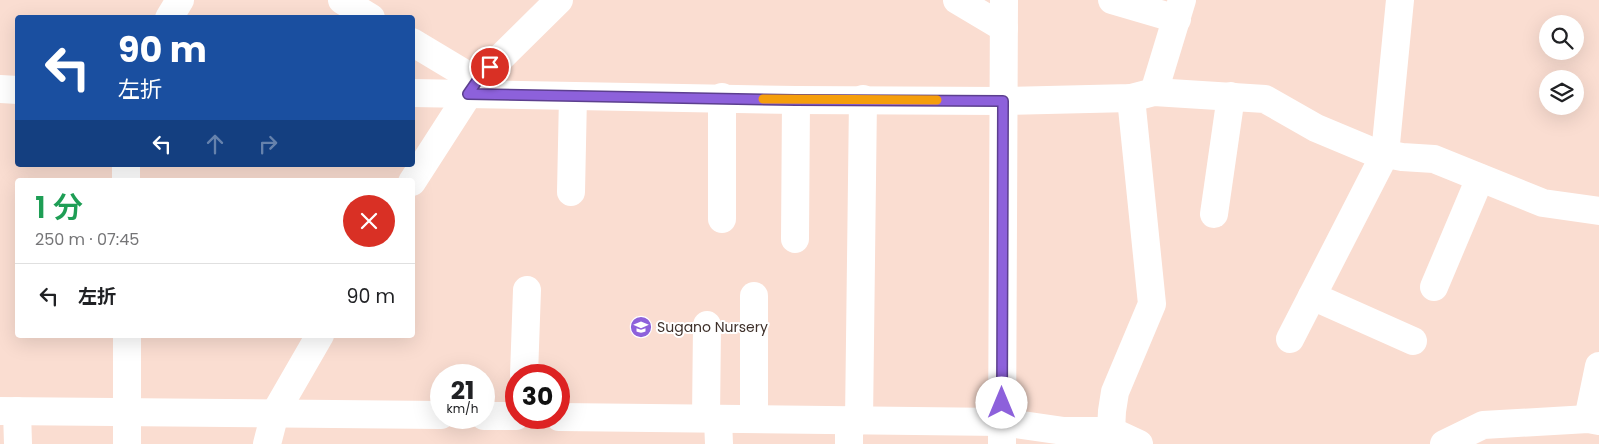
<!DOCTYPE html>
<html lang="ja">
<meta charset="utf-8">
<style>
body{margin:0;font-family:Poppins,"Noto Sans JP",sans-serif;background:#f2f2f2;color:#202124;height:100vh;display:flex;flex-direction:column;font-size:19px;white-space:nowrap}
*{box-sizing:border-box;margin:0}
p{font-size:16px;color:#757577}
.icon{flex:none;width:28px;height:28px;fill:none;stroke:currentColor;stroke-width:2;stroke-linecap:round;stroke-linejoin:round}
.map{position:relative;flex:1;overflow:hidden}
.details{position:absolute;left:15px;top:178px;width:400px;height:160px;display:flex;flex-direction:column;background:#fff;border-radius:5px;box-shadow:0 5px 20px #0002}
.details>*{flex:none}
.top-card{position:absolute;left:15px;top:15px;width:400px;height:152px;border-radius:5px;box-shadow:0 5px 20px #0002;background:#1a4fa0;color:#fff;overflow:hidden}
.buttons{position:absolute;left:1539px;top:15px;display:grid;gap:10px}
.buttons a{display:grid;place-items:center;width:45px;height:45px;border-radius:50%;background:#fff;box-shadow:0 5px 20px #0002;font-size:25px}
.speed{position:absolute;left:430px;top:364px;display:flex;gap:10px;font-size:25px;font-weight:700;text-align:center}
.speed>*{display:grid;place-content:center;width:65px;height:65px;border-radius:50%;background:#fff;box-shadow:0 5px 20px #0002;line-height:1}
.speed small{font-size:12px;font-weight:400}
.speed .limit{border:8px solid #d22;background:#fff;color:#111}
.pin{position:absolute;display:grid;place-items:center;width:42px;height:42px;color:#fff;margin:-21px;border:2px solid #fff;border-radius:50%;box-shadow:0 1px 5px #0007}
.me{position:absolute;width:55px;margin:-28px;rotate:0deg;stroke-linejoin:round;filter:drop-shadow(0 0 4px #0008)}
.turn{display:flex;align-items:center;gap:18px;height:105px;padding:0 20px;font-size:22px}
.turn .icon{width:65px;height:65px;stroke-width:2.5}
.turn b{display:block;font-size:35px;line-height:42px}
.lanes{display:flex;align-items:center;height:48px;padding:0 20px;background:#0003;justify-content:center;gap:25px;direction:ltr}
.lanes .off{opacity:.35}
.round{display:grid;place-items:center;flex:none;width:52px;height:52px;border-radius:26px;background:#f2f2f2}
.overview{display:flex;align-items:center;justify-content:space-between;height:85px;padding:0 20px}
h1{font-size:30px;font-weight:600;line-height:38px;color:#1e9e55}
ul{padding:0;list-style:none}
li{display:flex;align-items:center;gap:15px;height:65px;padding:0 20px;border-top:1px solid #e0e0e0}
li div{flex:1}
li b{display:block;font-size:19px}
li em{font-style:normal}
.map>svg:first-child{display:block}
</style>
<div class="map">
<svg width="1599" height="444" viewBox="0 0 1599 444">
<rect width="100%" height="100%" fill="#faddd1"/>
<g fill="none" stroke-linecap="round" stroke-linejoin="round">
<g stroke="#fff" stroke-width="28">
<path d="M342 0 371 18"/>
<path d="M957 0 1004 28"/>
<path d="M1112 0 1177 19"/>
<path d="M169 18 180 0"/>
<path d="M412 42 477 81"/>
<path d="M0 89 18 90"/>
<path d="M1154 92 1182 0"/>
<path d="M412 93 796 100 1003 101 1131 98 1154 92 1265 99 1316 128 1371 151 1402 157 1434 159 1543 203 1599 211"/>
<path d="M126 165V180"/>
<path d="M412 182 477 81 559 0"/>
<path d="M571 192 573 96"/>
<path d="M1214 214 1231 96"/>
<path d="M722 219V97"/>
<path d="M795 239 796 100"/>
<path d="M1434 287 1480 178"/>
<path d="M754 296V419"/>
<path d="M1312 296 1413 341"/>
<path d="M1290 339 1385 154 1400 0"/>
<path d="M524 375 527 290"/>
<path d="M0 411 441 415"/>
<path d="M17 411 18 444"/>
<path d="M484 416H516"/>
<path d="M559 417 1002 422 1064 431H1111L1139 444"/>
<path d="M706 418 707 325"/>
<path d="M718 419 719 444"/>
<path d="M1588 419 1599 366"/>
<path d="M849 420V444"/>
<path d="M859 421 863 99"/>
<path d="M1111 431 1112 411 1115 392 1152 304 1131 98"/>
<path d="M127 444V335"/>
<path d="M267 444 275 413 320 335"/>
<path d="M1002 444 1004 0"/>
<path d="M1444 444 1483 425 1588 419 1599 421"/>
</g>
</g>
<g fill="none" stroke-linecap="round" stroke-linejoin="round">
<g stroke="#5c3f8e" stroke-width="12">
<path id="route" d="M490 67 477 81 468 94 796 100 1003 101 1002 403"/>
</g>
<use href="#route" stroke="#8d61db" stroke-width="9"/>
<path stroke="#f59e0b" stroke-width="9" d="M763 99 937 100"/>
</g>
<defs>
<g id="school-disc" transform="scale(1.125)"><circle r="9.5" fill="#8d61db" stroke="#fff"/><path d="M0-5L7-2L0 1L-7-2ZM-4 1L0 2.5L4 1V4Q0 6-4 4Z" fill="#fff"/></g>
</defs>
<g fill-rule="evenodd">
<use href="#school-disc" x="641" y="327"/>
</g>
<g text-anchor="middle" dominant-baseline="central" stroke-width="4" stroke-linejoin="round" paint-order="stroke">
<g font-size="14" fill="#3e302a" stroke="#fff" text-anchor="start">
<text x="657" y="327">Sugano Nursery</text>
</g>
</g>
</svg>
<div class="buttons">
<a><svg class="icon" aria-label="search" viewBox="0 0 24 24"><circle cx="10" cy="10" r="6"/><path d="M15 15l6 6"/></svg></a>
<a><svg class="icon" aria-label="layers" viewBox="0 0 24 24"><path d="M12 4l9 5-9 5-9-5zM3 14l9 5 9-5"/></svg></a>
</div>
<div class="speed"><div>21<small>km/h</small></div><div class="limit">30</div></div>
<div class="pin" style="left:490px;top:67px;background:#d93025"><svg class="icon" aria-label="arrive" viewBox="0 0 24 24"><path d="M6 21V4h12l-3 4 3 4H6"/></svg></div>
<svg class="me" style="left:1002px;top:403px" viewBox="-20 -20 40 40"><circle r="19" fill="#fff"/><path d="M0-13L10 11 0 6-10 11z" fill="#8d61db"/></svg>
<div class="top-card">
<div class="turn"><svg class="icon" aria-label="left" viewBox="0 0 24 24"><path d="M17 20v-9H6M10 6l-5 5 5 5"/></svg><div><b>90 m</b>左折</div></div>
<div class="lanes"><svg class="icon" aria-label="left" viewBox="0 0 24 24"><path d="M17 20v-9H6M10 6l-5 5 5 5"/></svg><svg class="icon off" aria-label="ahead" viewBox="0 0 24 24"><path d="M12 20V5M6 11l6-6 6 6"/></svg><svg class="icon off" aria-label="right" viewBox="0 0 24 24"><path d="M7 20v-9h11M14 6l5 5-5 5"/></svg></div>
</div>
<section class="details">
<div class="overview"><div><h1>1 分</h1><p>250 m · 07:45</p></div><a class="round" style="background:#d93025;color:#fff"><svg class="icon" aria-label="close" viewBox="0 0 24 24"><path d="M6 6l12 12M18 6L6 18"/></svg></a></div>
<ul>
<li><svg class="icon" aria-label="left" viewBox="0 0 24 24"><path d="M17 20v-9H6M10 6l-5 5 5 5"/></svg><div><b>左折</b></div><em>90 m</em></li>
</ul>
</section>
</div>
